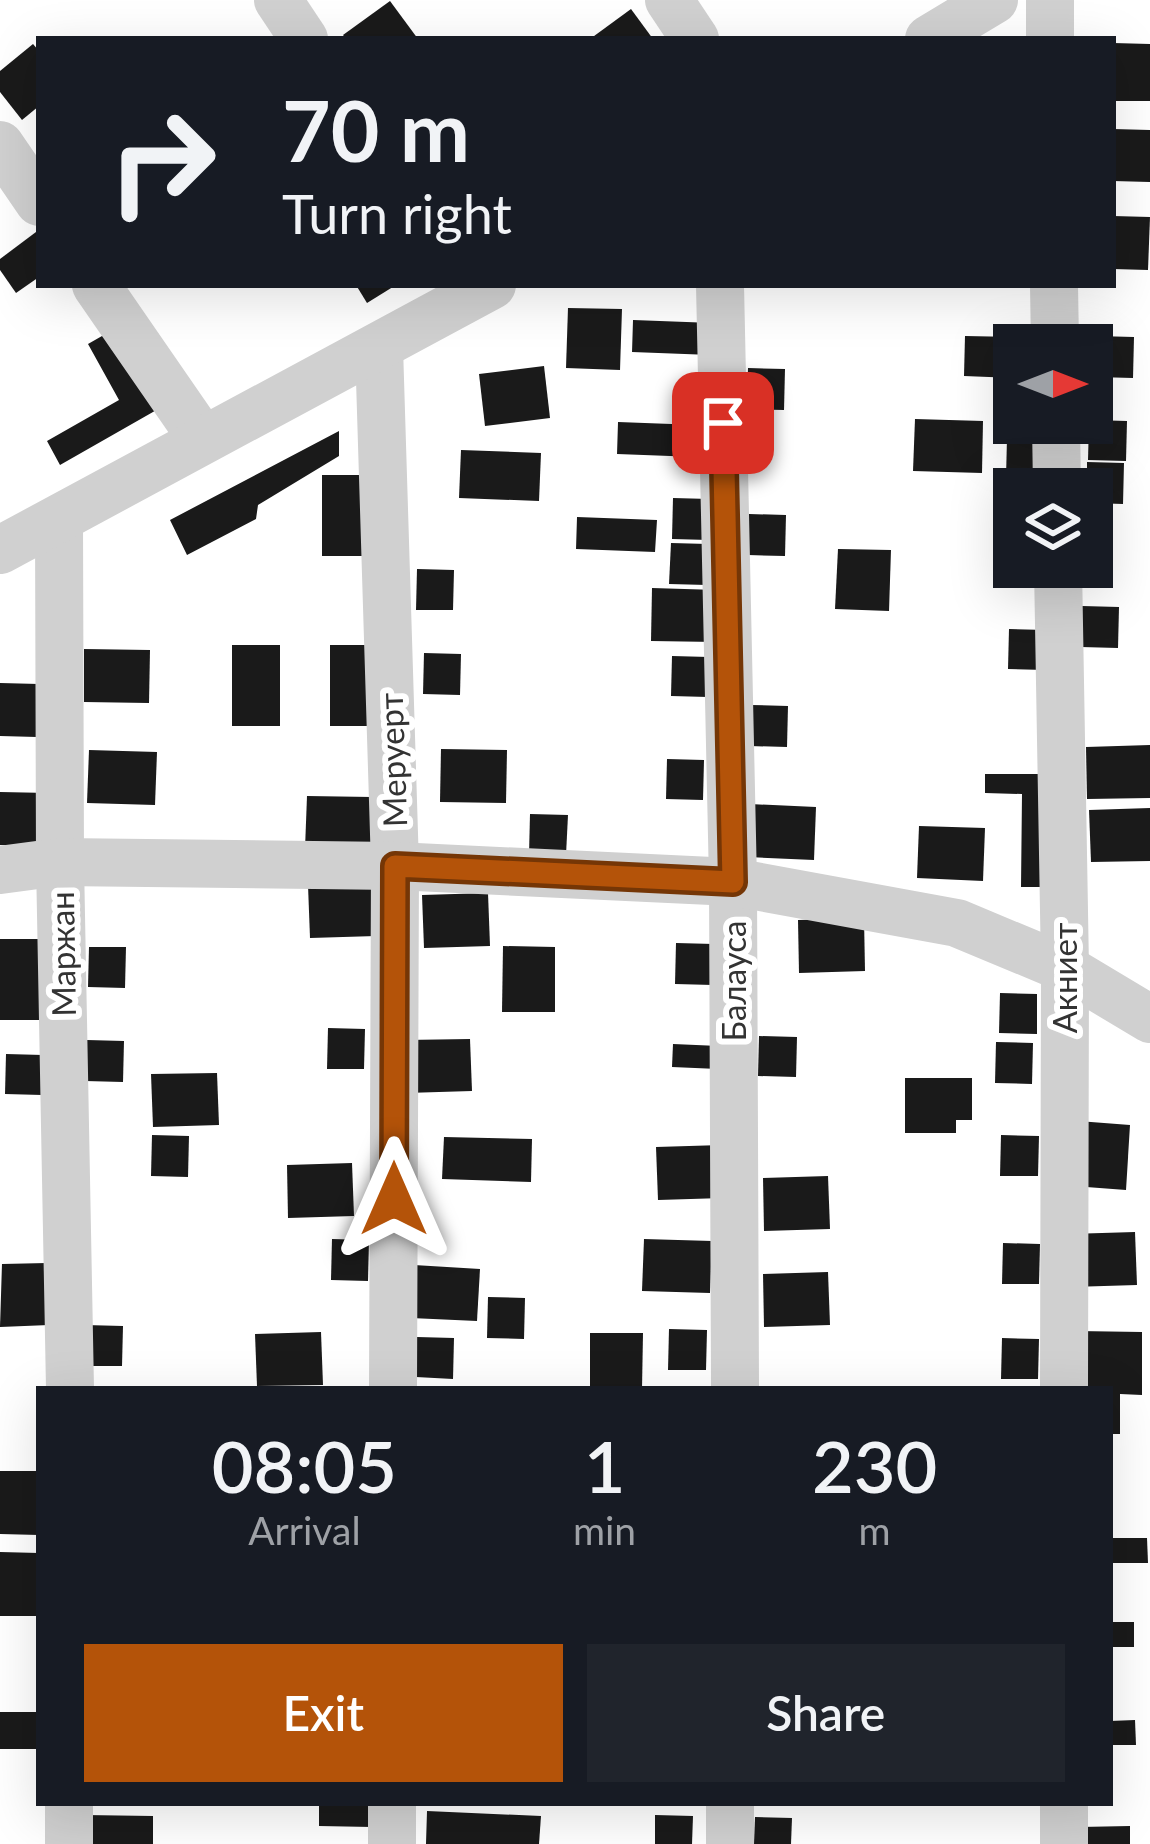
<!DOCTYPE html>
<meta charset="utf-8">
<style>
body{margin:0;font-family:Lato,sans-serif;background:#20242c;color:#f1f3f6;height:100vh;display:flex;flex-direction:column;font-size:45px;white-space:nowrap}
*{box-sizing:border-box;margin:0}
p{font-size:39px;color:#9ea1a6}
.icon{flex:none;width:66px;height:66px;fill:none;stroke:currentColor;stroke-width:2;stroke-linecap:round;stroke-linejoin:round}
.map{position:relative;flex:1;overflow:hidden}
.panel{position:absolute;left:36px;top:1386px;width:1077px;height:420px;display:flex;flex-direction:column;background:#171b24;border-radius:0px;box-shadow:0 12px 48px #0002}
.panel>*{flex:none}
.banner{position:absolute;left:36px;top:36px;width:1080px;height:252px;border-radius:0px;box-shadow:0 12px 48px #0002;background:#171b24;color:#f1f3f6;overflow:hidden}
.needle{width:78px;rotate:90deg}
.buttons{position:absolute;left:993px;top:324px;display:grid;gap:24px}
.buttons a{display:grid;place-items:center;width:120px;height:120px;border-radius:0px;background:#171b24;box-shadow:0 12px 48px #0002;font-size:60px}
.pin{position:absolute;display:grid;place-items:center;width:102px;height:102px;color:#fff;margin:-51px;border-radius:24px;box-shadow:0 6px 18px #0006}
.me{position:absolute;width:132px;margin:-66px;rotate:0deg;stroke-linejoin:round;filter:drop-shadow(0 0 9px #0008)}
.turn{display:flex;align-items:center;gap:42px;height:252px;padding:0 48px;font-size:54px}
.turn .icon{width:156px;height:156px;stroke-width:2.5}
.turn b{display:block;font-size:84px;line-height:102px}
.eta{display:flex;justify-content:space-evenly;align-items:center;height:204px;text-align:center}
.eta b{font-size:72px;font-weight:600;line-height:84px}
.cta{display:flex;gap:24px;margin-top:auto;padding:24px 48px}
.cta a{flex:1;height:138px;border-radius:0px;background:#b45309;color:#fff;font-size:48px;font-weight:600;line-height:138px;text-align:center}
.cta a+a{background:#20242c;color:#f1f3f6}
.map>svg:first-child{display:block}
</style>
<div class="map">
<svg width="1150" height="1844" viewBox="0 0 1150 1844">
<rect width="100%" height="100%" fill="#fff"/>
<g fill="#1a1a1a">
<path d="M390 1 418 39H346L343 35Z"/>
<path d="M631 9 653 39H590Z"/>
<path d="M1113 43 1150 44V101H1113Z"/>
<path d="M33 44 39 51V106L22 120 0 92V71Z"/>
<path d="M1113 129 1150 130V182L1113 181Z"/>
<path d="M1113 216 1150 217 1148 270 1113 269Z"/>
<path d="M36 232 39 236V277L16 293 0 270V259Z"/>
<path d="M356 285H396L367 303Z"/>
<path d="M568 308 622 309 620 370 566 368Z"/>
<path d="M633 320 713 323 711 355 632 352Z"/>
<path d="M116 328 160 408 60 465 47 441 119 400 88 344Z"/>
<path d="M965 336 1016 337 1014 378 964 376Z"/>
<path d="M1096 336 1134 337 1133 378 1096 377Z"/>
<path d="M544 366 550 418 485 426 479 374Z"/>
<path d="M748 368 785 369 784 410 747 409Z"/>
<path d="M915 419 983 421 982 473 913 471Z"/>
<path d="M1092 420 1127 421 1126 461 1088 460 1089 423Z"/>
<path d="M618 422 698 425 697 457 617 454Z"/>
<path d="M339 431V456L258 505 256 519 187 555 170 520Z"/>
<path d="M1007 438 1045 439 1044 479 1006 478Z"/>
<path d="M461 450 541 453 539 501 459 498Z"/>
<path d="M1087 462 1124 463 1123 504 1092 503V489H1087Z"/>
<rect x="322" y="475" width="48" height="81"/>
<path d="M1005 484 1042 485V489H1014V525H1004Z"/>
<path d="M673 498 710 499 709 540 672 539Z"/>
<path d="M749 514 786 515 785 556 748 555Z"/>
<path d="M577 517 657 520 655 552 576 549Z"/>
<path d="M671 543 708 544 707 585 669 584Z"/>
<path d="M838 549 891 550 889 611 835 609Z"/>
<path d="M417 569 454 570 453 610H416Z"/>
<path d="M652 588 717 590 716 642 651 641Z"/>
<path d="M1082 606 1119 607 1118 648 1081 647Z"/>
<path d="M1009 629 1046 630 1045 670 1008 669Z"/>
<rect x="232" y="645" width="48" height="81"/>
<rect x="330" y="645" width="48" height="81"/>
<path d="M84 649 150 650 149 703 84 702Z"/>
<path d="M424 653 461 654 460 695 423 694Z"/>
<path d="M672 656 709 657 708 697 671 696Z"/>
<path d="M0 683 39 684 37 737 0 736Z"/>
<path d="M751 705 788 706 787 747 750 746Z"/>
<path d="M1150 745V798L1087 799 1086 747Z"/>
<path d="M441 749 507 750 506 803 440 802Z"/>
<path d="M89 750 157 752 155 805 87 803Z"/>
<path d="M667 759 704 760 703 800 666 799Z"/>
<path d="M985 774H1048V887H1021L1022 794 985 793Z"/>
<path d="M0 792 49 793 48 846 0 845Z"/>
<path d="M307 796 372 797 371 850 305 849Z"/>
<path d="M750 804 816 807 814 860 748 857Z"/>
<path d="M1150 808V861L1091 862 1089 810Z"/>
<path d="M530 814 568 815 566 855H529Z"/>
<path d="M919 826 985 828 983 881 917 878Z"/>
<path d="M374 884 376 936 310 938 308 885Z"/>
<path d="M488 893 490 946 424 948 422 895Z"/>
<path d="M864 918 865 971 799 973 798 920Z"/>
<rect x="0" y="939" width="46" height="81"/>
<path d="M676 943 714 944 713 985 675 984Z"/>
<path d="M503 946 555 947V1012H502Z"/>
<path d="M89 947H126L125 988 88 987Z"/>
<path d="M1000 993 1037 994V1034L999 1033Z"/>
<path d="M328 1028 365 1029 364 1069H327Z"/>
<path d="M759 1036 797 1037 796 1077 758 1076Z"/>
<path d="M470 1039 472 1091 406 1093 405 1040Z"/>
<path d="M87 1040 124 1041 123 1082 85 1081Z"/>
<path d="M996 1042 1033 1043 1032 1084 995 1083Z"/>
<path d="M673 1044 719 1046 718 1069 672 1067Z"/>
<path d="M6 1054 43 1055 42 1095 5 1094Z"/>
<path d="M217 1073 219 1125 153 1127 151 1074Z"/>
<path d="M905 1078H972V1120H956V1133H905Z"/>
<path d="M1078 1121 1130 1125 1126 1190 1073 1186Z"/>
<path d="M152 1135 189 1136 188 1177 151 1176Z"/>
<path d="M1001 1135 1039 1136 1038 1176H1000Z"/>
<path d="M444 1137 532 1139 531 1182 442 1179Z"/>
<path d="M722 1145 723 1198 658 1200 656 1147Z"/>
<path d="M352 1163 354 1216 288 1218 287 1165Z"/>
<path d="M828 1176 830 1229 764 1231 763 1178Z"/>
<path d="M1135 1232 1137 1285 1071 1287 1069 1234Z"/>
<path d="M332 1239 369 1240 368 1281 331 1280Z"/>
<path d="M644 1239 712 1241 710 1293 642 1291Z"/>
<path d="M1003 1243 1040 1244 1039 1284H1002Z"/>
<path d="M47 1263 49 1325 0 1327 2 1264Z"/>
<path d="M414 1265 480 1269 477 1321 411 1318Z"/>
<path d="M828 1272 830 1325 764 1327 763 1274Z"/>
<path d="M488 1297 525 1298 524 1339 487 1338Z"/>
<path d="M85 1325 123 1326 122 1366H84Z"/>
<path d="M669 1329 707 1330 706 1370H668Z"/>
<path d="M1077 1331 1142 1332V1395L1120 1394V1434H1110V1389H1076Z"/>
<path d="M321 1332 323 1385 257 1386 255 1334Z"/>
<path d="M590 1333H643L642 1389H590Z"/>
<path d="M417 1337 454 1338 453 1379 416 1377Z"/>
<path d="M1002 1338 1039 1339 1038 1379H1001Z"/>
<path d="M0 1471H39V1535L0 1534Z"/>
<path d="M1110 1538H1147L1148 1563H1110Z"/>
<path d="M0 1552 39 1553V1616H0Z"/>
<rect x="1110" y="1622" width="24" height="25"/>
<rect x="0" y="1712" width="39" height="37"/>
<path d="M1135 1720 1136 1745H1110V1721Z"/>
<path d="M319 1803H372V1827L319 1826Z"/>
<path d="M427 1811 541 1816 539 1844H426Z"/>
<path d="M84 1815 153 1816V1844H83Z"/>
<path d="M655 1815 693 1816 692 1844H655Z"/>
<path d="M755 1817 792 1818 791 1844H754Z"/>
<path d="M1130 1826V1844H1080V1827Z"/>
</g>
<g fill="none" stroke-linecap="round" stroke-linejoin="round">
<g stroke="#d0d0d0" stroke-width="48">
<path d="M278 0 304 39"/>
<path d="M669 0 695 39"/>
<path d="M1050 0V39"/>
<path d="M929 39 994 0"/>
<path d="M0 145 39 202"/>
<path d="M96 285 203 440"/>
<path d="M720 285 733 882 735 1389"/>
<path d="M1054 285 1055 345"/>
<path d="M379 347 395 866 393 1389"/>
<path d="M1056 423 1057 489"/>
<path d="M59 519 60 862 70 1389"/>
<path d="M0 550 492 285"/>
<path d="M1058 567 1065 968 1064 1389"/>
<path d="M0 870 60 862 395 866 733 882 957 923 1065 968 1150 1019"/>
<path d="M69 1844V1803"/>
<path d="M392 1844V1803"/>
<path d="M730 1844V1803"/>
<path d="M1064 1844V1803"/>
</g>
</g>
<g fill="none" stroke-linecap="round" stroke-linejoin="round">
<g stroke="#753606" stroke-width="30">
<path id="route" d="M394 1199 395 866 733 882 723 423"/>
</g>
<use href="#route" stroke="#b45309" stroke-width="21"/>
</g>
<g text-anchor="middle" dominant-baseline="central" stroke-width="12" stroke-linejoin="round" paint-order="stroke">
<g font-size="33" fill="#333" stroke="#fff">
<text transform="translate(392 760) rotate(-92)">Меруерт</text>
<text transform="translate(62 954) rotate(-91)">Маржан</text>
<text transform="translate(1064 978) rotate(-90)">Акниет</text>
<text transform="translate(733 981) rotate(-90)">Балауса</text>
</g>
</g>
</svg>
<div class="buttons">
<a><svg class="needle" viewBox="-14 -14 28 28"><path d="M0-13l5 13h-10z" fill="#e53935"/><path d="M0 13l5-13h-10z" fill="#9ea1a6"/></svg></a>
<a><svg class="icon" aria-label="layers" viewBox="0 0 24 24"><path d="M12 4l9 5-9 5-9-5zM3 14l9 5 9-5"/></svg></a>
</div>
<div class="pin" style="left:723px;top:423px;background:#d93025"><svg class="icon" aria-label="arrive" viewBox="0 0 24 24"><path d="M6 21V4h12l-3 4 3 4H6"/></svg></div>
<svg class="me" style="left:394px;top:1199px" viewBox="-20 -20 40 40"><path d="M0-17L14 15 0 8-14 15z" fill="#b45309" stroke="#fff" stroke-width="4"/></svg>
<div class="banner">
<div class="turn"><svg class="icon" aria-label="right" viewBox="0 0 24 24"><path d="M7 20v-9h11M14 6l5 5-5 5"/></svg><div><b>70 m</b>Turn right</div></div>
</div>
<section class="panel">
<div class="eta">
<div><b>08:05</b><p>Arrival</p></div>
<div><b>1</b><p>min</p></div>
<div><b>230</b><p>m</p></div>
</div>
<div class="cta"><a>Exit</a><a>Share</a></div>
</section>
</div>
